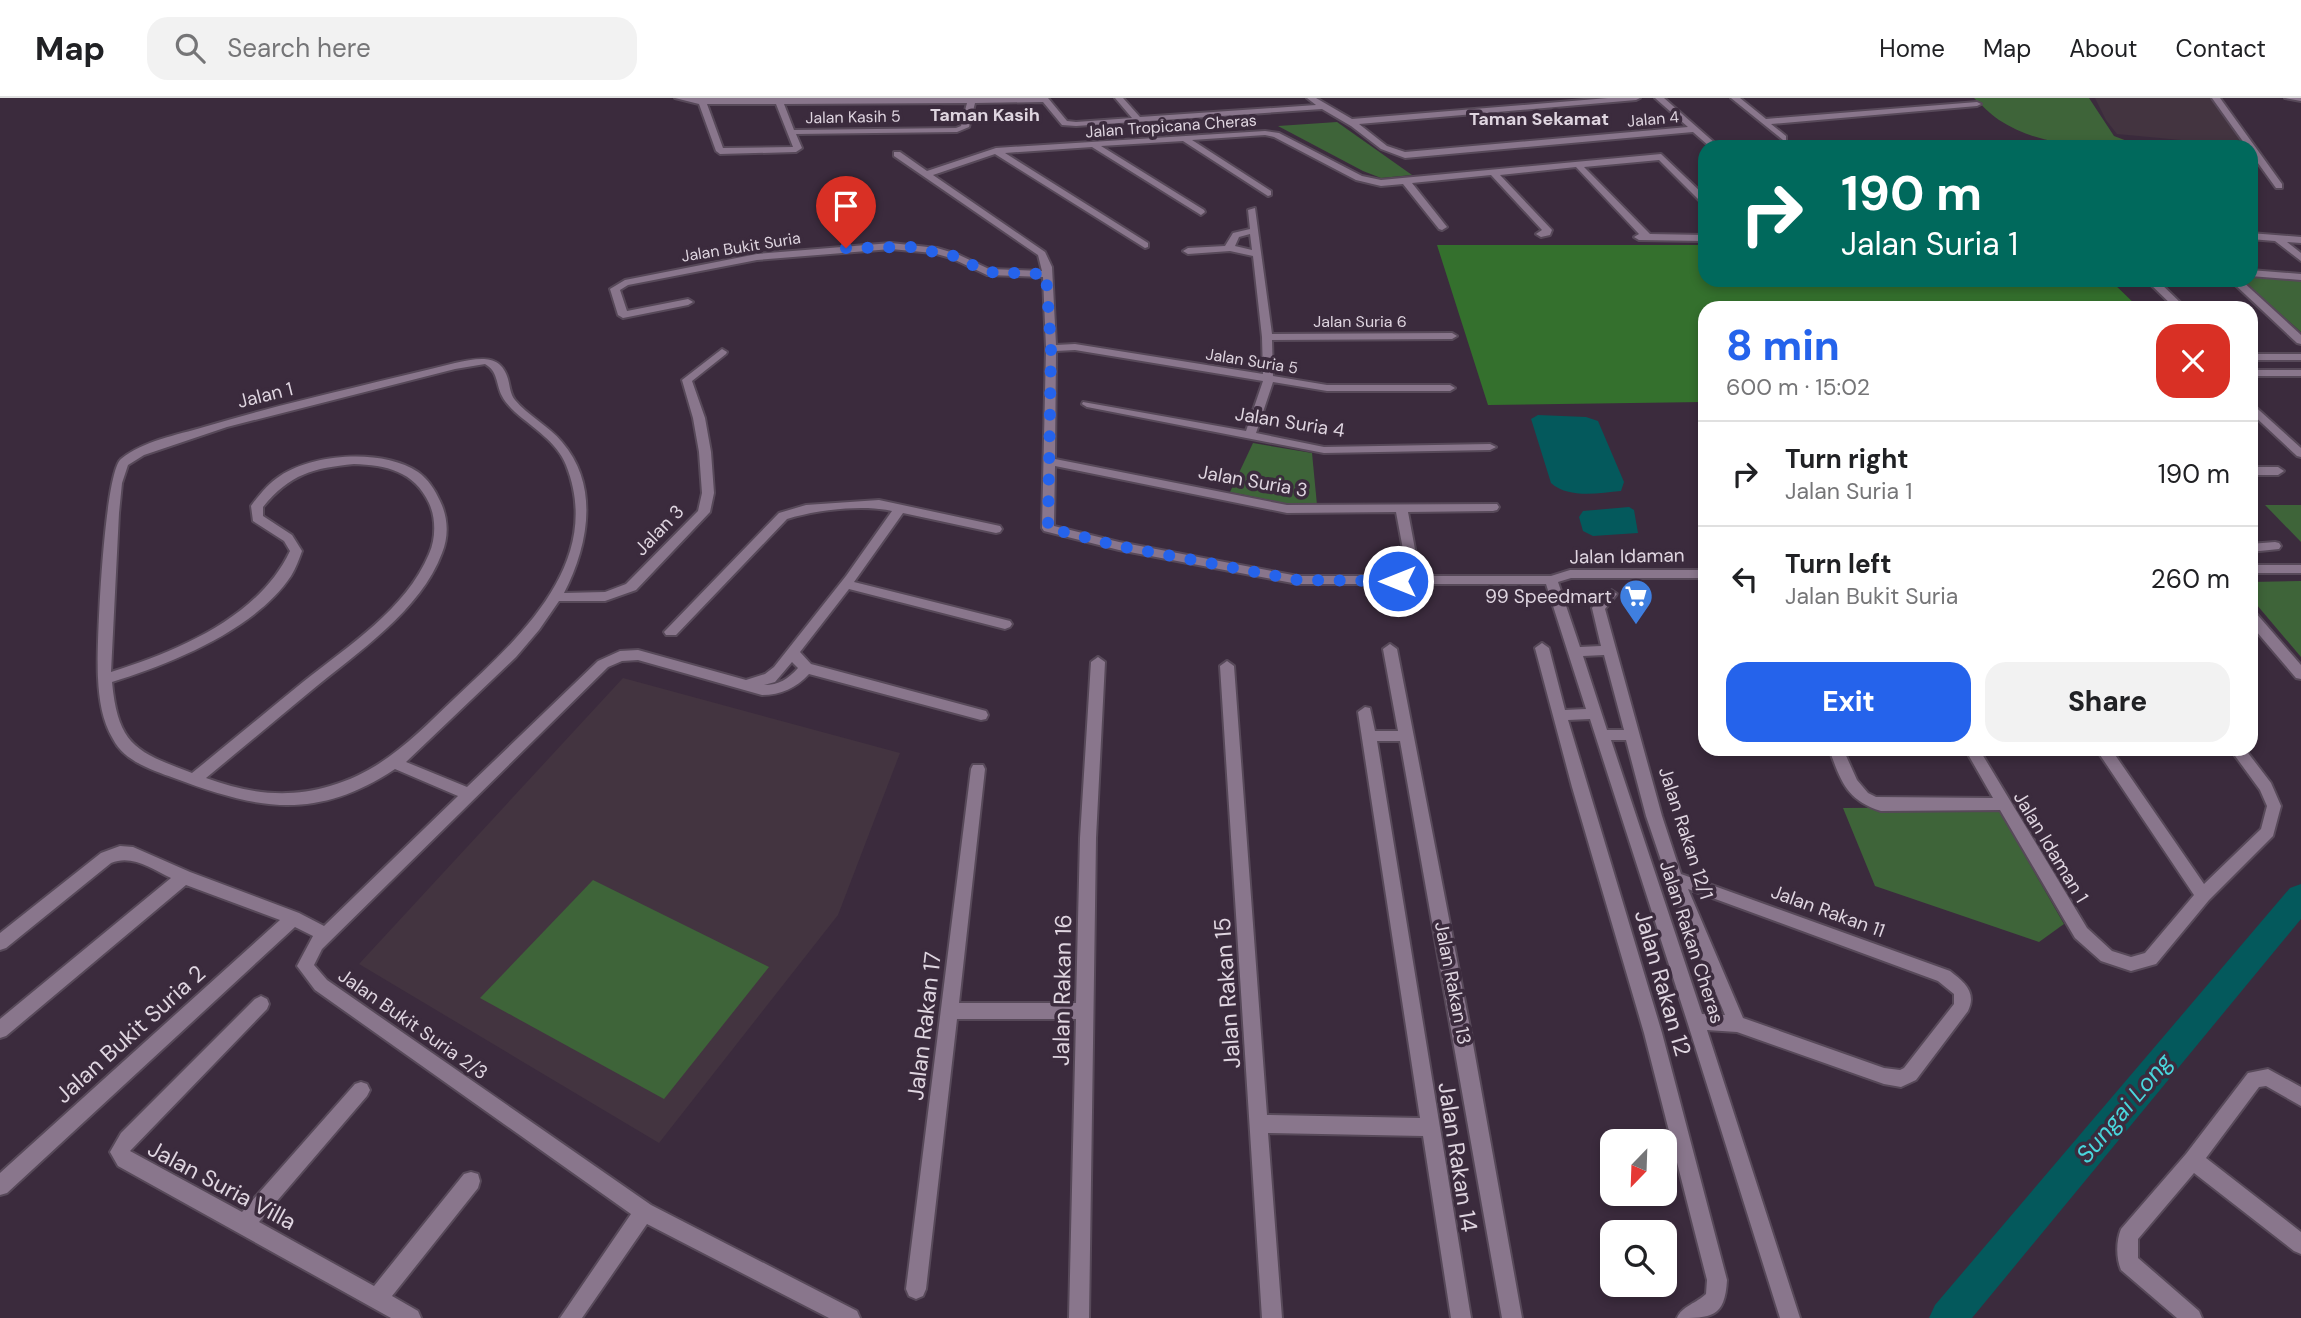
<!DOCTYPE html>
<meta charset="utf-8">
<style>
body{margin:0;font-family:"DM Sans",sans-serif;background:#f2f2f2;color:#202124;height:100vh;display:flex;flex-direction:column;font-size:26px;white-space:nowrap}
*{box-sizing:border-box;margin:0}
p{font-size:23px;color:#757577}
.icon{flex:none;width:38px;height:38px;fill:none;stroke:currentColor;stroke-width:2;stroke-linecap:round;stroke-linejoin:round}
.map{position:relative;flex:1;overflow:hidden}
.panel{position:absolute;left:1698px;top:203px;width:560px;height:455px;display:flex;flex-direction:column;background:#fff;border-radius:21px;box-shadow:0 4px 10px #0003}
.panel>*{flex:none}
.top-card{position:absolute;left:1698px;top:42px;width:560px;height:147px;border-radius:21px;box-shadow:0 4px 10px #0003;background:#00695c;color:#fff;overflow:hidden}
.needle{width:46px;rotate:203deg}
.buttons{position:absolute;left:1600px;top:1031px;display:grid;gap:14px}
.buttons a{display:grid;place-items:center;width:77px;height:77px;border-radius:14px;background:#fff;box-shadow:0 4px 10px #0003;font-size:35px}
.pin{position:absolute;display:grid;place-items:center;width:60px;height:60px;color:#fff;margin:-72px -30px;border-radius:50% 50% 50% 0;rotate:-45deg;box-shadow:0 0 7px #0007}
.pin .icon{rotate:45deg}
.me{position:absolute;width:77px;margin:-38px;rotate:270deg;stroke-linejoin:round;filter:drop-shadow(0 0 5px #0008)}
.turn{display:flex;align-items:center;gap:24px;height:147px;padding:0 28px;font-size:32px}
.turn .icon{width:91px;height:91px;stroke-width:2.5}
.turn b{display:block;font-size:49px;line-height:60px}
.round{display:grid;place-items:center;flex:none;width:74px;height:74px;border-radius:21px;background:#f2f2f2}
.headline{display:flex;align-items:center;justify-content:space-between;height:119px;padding:0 28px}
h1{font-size:42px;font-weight:800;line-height:52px;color:#2563eb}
.action{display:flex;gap:14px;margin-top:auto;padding:14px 28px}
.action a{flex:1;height:80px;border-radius:21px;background:#2563eb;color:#fff;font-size:28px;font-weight:800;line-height:80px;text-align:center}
.action a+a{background:#f2f2f2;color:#202124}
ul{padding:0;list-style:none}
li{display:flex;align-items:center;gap:21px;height:105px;padding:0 28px;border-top:2px solid #e0e0e0}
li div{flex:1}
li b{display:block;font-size:26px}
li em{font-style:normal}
header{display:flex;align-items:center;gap:42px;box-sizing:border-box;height:98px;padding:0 35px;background:#fff;border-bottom:2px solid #e0e0e0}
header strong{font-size:33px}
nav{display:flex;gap:38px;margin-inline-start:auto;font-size:24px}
.search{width:490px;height:63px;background:#f2f2f2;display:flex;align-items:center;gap:18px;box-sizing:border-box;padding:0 24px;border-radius:21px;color:#757577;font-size:26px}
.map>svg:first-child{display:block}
</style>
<header>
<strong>Map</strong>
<div class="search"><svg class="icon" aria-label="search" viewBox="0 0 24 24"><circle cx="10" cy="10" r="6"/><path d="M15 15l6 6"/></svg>Search here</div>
<nav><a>Home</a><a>Map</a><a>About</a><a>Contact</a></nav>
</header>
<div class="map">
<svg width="2301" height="1220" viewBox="0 0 2301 1220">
<rect width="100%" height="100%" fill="#3b2b3d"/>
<g fill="#433440">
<path d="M2095 0H2210L2245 48 2117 36 2106 22Z"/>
<path d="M623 580 900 655 838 817 659 1045 359 866Z"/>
</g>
<g fill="#3e6439">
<path d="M1974 0H2089L2114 38 2143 49C2094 49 2042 50 1999 22 1990 16 1982 7 1974 0Z"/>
<path d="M1337 24 1412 77 1381 80 1363 73 1278 28Z"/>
<path d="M2251 177 2301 181V234L2248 187 2244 182H2250Z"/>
<path d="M1253 345 1312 355 1317 407 1289 406 1230 394Z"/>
<path d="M2265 407H2301V444Z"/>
<path d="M2301 483V559L2251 500 2250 484Z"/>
<path d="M1997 709 2064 826 2039 844 1875 788 1843 710Z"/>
<path d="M593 782 769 869 664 1001 480 900Z"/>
</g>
<path fill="#34702d" d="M1437 147H1704V182H2110L2139 210H1704V304L1488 307Z"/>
<g fill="#04595c">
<path d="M1538 317 1586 319 1598 323 1624 384 1621 393C1599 395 1569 401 1551 385L1532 324 1531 321Z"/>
<path d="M1629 409 1634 412 1638 435 1593 438 1583 433 1579 419 1583 413Z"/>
</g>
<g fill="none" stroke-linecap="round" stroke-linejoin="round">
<path fill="#04595c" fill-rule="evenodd" d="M2301 786V821L1972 1220H1929L1935 1207 2290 790Z"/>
<g stroke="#574959" stroke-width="4">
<g id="minor">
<path d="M675 0H1048L1067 23 1076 24 1132 20 1115 0H1123L1140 19 1316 7 1307 0H1316L1352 21 1608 0H1640L1636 2 1359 26 1387 48 1405 54 1688 29 1655 0H1664L1716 46 1709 48 1693 34 1405 60 1381 51 1351 28 1322 11 1076 28 1062 27 1043 4 975 5 969 29 957 34 796 36 802 50 796 54 720 56 716 53 699 6ZM967 5 961 28 956 30 794 32 784 6ZM707 6H776L793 49 723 50Z"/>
<path d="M1731 0H1740L1766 21 1977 4 1981 6 1977 8 1771 26 1786 38V42H1783Z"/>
<path d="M2212 0H2220L2282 86V90H2276L2250 54V49H2247Z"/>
<path d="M2285 0H2301V3Z"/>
<path d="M1265 33 1279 35 1362 78 1381 82 1661 56 1704 97V105L1701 104 1659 62 1584 69 1650 136 1704 137V143L1639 142 1634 139 1639 136 1576 69 1500 77 1552 132 1550 137 1541 139 1536 136 1542 132 1491 77 1412 85 1447 129 1442 132 1439 131 1403 86 1381 88 1356 82 1274 39 1265 37 1192 42 1271 93V97L1268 98 1183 43 1101 48 1204 112 1205 114 1201 117 1092 49 1005 55 1148 145V149L1145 150 995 56 933 77 1045 154 1052 169 1056 247 1075 246 1263 276 1262 239 1253 158 1230 153 1188 156 1183 153 1188 150 1225 148 1233 135 1250 131 1248 112 1255 110 1272 236 1452 235 1457 238 1452 241 1272 242 1273 278 1327 287H1450L1455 290 1450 293H1327L1273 284 1256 335 1324 349 1490 346 1496 349 1490 352 1324 355 1087 309 1082 306 1083 304 1246 333 1263 283 1075 252 1056 253 1055 361 1287 407 1497 406 1499 409 1497 412 1493 413 1408 414 1420 478H1551L1570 472H1704V480H1571L1558 484 1580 549 1601 548 1592 510 1606 493 1611 492 1617 496 1605 511 1662 718 1681 776 1950 873C1964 884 1977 894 1968 913L1916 982 1901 989 1884 986 1737 934 1707 932 1800 1220H1780L1687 923 1590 621 1568 622 1662 935 1727 1182C1725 1220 1711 1220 1677 1220 1682 1208 1697 1205 1706 1196L1707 1182 1644 935 1572 689 1535 550 1542 545 1549 550 1565 612 1586 611 1546 486H1298L1119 452 1044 433 1042 430 1046 250 1043 179 987 177 951 160 933 155 891 151 757 162 628 187 620 192 627 213 688 201 693 204 688 207 623 220 618 217 610 191 625 182 757 156 891 145 937 150 957 156 989 171 1042 173 1038 157 894 58V54H900L927 73 996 50ZM1250 136 1252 152 1235 148 1239 139ZM1055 368 1287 415 1396 414 1408 478H1298L1119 444 1054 428ZM1604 557 1624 632H1607L1583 558ZM1611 642H1626L1646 718 1667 780 1725 917 1702 916ZM1688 791 1938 883 1954 896V906L1904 970 1900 972 1884 970 1743 920Z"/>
<path d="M2250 135 2301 139V145L2287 144 2301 155V163L2275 143 2250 141Z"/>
<path d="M2250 172 2301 176V182L2250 178Z"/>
<path d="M2146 182H2157L2186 210H2175Z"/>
<path d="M2230 182H2241L2301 237V246L2297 245Z"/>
<path d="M722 251 727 254 726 256 692 283 705 320 711 354 714 395 710 414 636 492 605 503H559L539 532 516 559 406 664 467 689 598 563 620 553 638 552 746 582 765 576 774 569 846 478 892 413C862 406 816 412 787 421L676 537H666L664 534 779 415 806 407 879 402 1000 428 1002 431 1000 434 996 435 903 415 854 484 1010 523 1012 526 1010 529 1005 531 849 491 800 554 811 566 986 613 988 617 986 621 981 622 809 576C796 590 781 597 762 597L638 562 622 563 608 569 322 851 314 867 327 882 651 1107 857 1213 860 1220H829L647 1126 582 1220H560L631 1116 315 892 297 868 313 838 295 829 7 1095 0 1097V1075L280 822 186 787 6 938 0 940V921L171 780C152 771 132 756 111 765L6 850 0 852V835L101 755 120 748 133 749 190 774 299 815 324 828 458 698 395 671C315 724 257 711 174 680 152 672 124 663 113 641 102 623 99 601 98 580 96 551 104 375 121 361 143 343 177 337 204 329 287 304 371 286 455 265 477 261 500 254 508 281 510 288 510 296 515 302 528 318 549 328 562 344 600 388 588 448 564 495L605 494 626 486 698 413 702 395 699 354 693 320 682 282ZM485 266C498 273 496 286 502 298 505 304 510 309 515 314 533 330 557 344 566 367 605 465 518 541 455 600 416 637 383 673 330 688 287 701 247 695 206 680 241 651 277 621 312 592 357 555 421 512 442 455 449 438 448 419 440 403 435 392 428 381 418 374 383 351 315 355 280 378 269 385 259 397 251 408L253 423 284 443 290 453C259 519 178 553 111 574L119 415 122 385 128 367 144 357 227 329 455 271ZM354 366C386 367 414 373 429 405 436 420 436 440 429 456 406 511 348 548 303 584 266 614 229 645 192 675 136 654 118 647 112 584 172 565 255 532 291 478 296 470 299 461 302 453L292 437 263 418V409C290 376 313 370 354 366ZM792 564 798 570C788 581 779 587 764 587L775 584Z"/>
<rect x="2250" y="256" width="51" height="6"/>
<rect x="2250" y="272" width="51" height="6"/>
<path d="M2250 304 2301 350V359L2297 358 2250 314Z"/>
<path d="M2250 369H2278L2284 373 2278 377H2250Z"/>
<path d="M2275 444 2279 445 2281 448 2279 451 2250 454V446Z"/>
<rect x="2250" y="467" width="51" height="8"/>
<path d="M2250 513 2255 514 2301 567V581L2296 580 2250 526Z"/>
<path d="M1390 546 1397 551 1471 935 1522 1220H1502L1400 643H1377L1471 1220H1451L1423 1038 1268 1035 1282 1220H1262L1220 568 1227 563 1234 568 1267 1017 1420 1020 1358 614 1365 609 1370 610 1375 633H1398L1383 551Z"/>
<path d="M1098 559 1105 564 1096 740 1089 1220H1069L1076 921H957L926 1191 923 1198 916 1201 909 1198 906 1191 971 671 973 667H983L985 671 959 905H1076L1080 740 1091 564Z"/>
<path d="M1829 651H1843L1857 682 1868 695 1876 699 1993 700 1965 651H1979L2087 830 2112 853 2131 859 2145 855 2194 797 2096 651H2111L2204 786 2261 731 2267 708 2260 692 2230 651H2245L2271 685 2281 708 2273 738 2209 802 2156 866 2131 873 2101 863 2075 840 2000 712 1881 713C1846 702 1841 683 1829 651Z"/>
<path d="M261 898 267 901 269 906 267 911 130 1053 242 1114 355 986 361 984 367 986 370 992 367 998 259 1124 374 1188 464 1076 471 1074 478 1076 480 1083 478 1090 392 1198 418 1213 421 1220H391L118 1068 110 1054 121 1035 255 901Z"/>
<path d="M2268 971 2301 989V1008L2266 988 2259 989 2206 1060 2301 1134V1156L2294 1153 2194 1075 2138 1141V1160L2199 1213 2202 1220H2177L2121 1172C2116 1160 2116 1143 2121 1131L2186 1056 2248 975Z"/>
</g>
</g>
<use href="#minor" fill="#89768c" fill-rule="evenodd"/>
</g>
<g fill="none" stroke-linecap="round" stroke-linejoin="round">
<path stroke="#2563eb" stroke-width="12" stroke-dasharray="0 21.6" d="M846 150 911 149 954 158 987 174 1046 176 1051 250 1048 430 1119 448 1298 482 1398 483"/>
</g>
<defs>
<g id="supermarket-pin" transform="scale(1.75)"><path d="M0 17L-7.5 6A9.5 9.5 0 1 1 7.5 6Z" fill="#3f7fe0" stroke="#3b2b3d"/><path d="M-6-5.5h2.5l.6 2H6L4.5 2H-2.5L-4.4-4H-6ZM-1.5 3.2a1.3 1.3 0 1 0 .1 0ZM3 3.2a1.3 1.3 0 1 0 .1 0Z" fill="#fff"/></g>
</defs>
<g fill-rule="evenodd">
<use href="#supermarket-pin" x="1636" y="498"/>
</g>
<g text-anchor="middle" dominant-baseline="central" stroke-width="7" stroke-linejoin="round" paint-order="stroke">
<g font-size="16" fill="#dfd5e0" stroke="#3b2b3d">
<text transform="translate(853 19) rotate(-1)">Jalan Kasih 5</text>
<text transform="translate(1653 21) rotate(-5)">Jalan 4</text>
<text transform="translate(1171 28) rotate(-4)">Jalan Tropicana Cheras</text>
<text transform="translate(741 149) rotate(-9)">Jalan Bukit Suria</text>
<text x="1360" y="223">Jalan Suria 6</text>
<text transform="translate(1252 263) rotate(9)">Jalan Suria 5</text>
</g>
<g font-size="18" font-weight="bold" fill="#dfd5e0" stroke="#3b2b3d">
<text x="985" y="17">Taman Kasih</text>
<text x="1539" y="21">Taman Sekamat</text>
</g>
<g font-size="19" fill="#dfd5e0" stroke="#3b2b3d">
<text transform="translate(265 297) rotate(-14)">Jalan 1</text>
<text transform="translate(1290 324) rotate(9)">Jalan Suria 4</text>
<text transform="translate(1253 383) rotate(10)">Jalan Suria 3</text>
<text transform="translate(659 432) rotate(-46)">Jalan 3</text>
<text transform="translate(1627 458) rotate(-1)">Jalan Idaman</text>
<text transform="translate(1686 735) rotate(72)">Jalan Rakan 12/1</text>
<text transform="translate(2051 749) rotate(59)">Jalan Idaman 1</text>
<text transform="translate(1828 813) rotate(20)">Jalan Rakan 11</text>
<text transform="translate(1692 844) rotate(72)">Jalan Rakan Cheras</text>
<text transform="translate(1453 885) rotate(79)">Jalan Rakan 13</text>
<text transform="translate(413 926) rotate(35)">Jalan Bukit Suria 2/3</text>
</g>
<g font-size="19" fill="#dfd5e0" stroke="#3b2b3d" text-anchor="end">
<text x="1612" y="498">99 Speedmart</text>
</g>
<g font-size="23" fill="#dfd5e0" stroke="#3b2b3d">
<text transform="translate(1663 885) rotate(74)">Jalan Rakan 12</text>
<text transform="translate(1062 892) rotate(-89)">Jalan Rakan 16</text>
<text transform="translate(1227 895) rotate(-94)">Jalan Rakan 15</text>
<text transform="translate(924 928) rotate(-83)">Jalan Rakan 17</text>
<text transform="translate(130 936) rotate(-42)">Jalan Bukit Suria 2</text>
<text transform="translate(1458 1059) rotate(81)">Jalan Rakan 14</text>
<text transform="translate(222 1087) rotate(28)">Jalan Suria Villa</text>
</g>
<g font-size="24" font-style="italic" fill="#49d6dc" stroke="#3b2b3d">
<text transform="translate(2124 1010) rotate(-50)">Sungai Long</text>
</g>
</g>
</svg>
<div class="buttons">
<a><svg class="needle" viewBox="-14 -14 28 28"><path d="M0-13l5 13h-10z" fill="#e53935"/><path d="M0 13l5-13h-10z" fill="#757577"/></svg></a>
<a><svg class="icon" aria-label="search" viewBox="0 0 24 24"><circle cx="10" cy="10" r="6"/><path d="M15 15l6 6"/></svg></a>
</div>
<div class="pin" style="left:846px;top:150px;background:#d93025"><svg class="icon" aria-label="arrive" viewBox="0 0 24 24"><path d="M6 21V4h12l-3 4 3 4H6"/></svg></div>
<svg class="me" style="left:1398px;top:483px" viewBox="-20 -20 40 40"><circle r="17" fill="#2563eb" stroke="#fff" stroke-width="3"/><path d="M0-11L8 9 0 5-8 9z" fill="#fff"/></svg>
<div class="top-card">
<div class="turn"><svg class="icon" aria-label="right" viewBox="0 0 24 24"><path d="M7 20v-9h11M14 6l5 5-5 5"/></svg><div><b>190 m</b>Jalan Suria 1</div></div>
</div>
<section class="panel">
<div class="headline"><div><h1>8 min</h1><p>600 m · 15:02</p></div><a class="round" style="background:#d93025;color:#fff"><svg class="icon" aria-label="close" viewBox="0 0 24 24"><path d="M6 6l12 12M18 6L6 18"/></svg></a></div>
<ul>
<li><svg class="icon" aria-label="right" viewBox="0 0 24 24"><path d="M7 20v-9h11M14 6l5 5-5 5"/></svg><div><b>Turn right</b><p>Jalan Suria 1</p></div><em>190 m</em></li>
<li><svg class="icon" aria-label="left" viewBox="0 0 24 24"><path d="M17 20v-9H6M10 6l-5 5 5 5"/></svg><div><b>Turn left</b><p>Jalan Bukit Suria</p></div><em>260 m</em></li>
</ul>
<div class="action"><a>Exit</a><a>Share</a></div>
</section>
</div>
